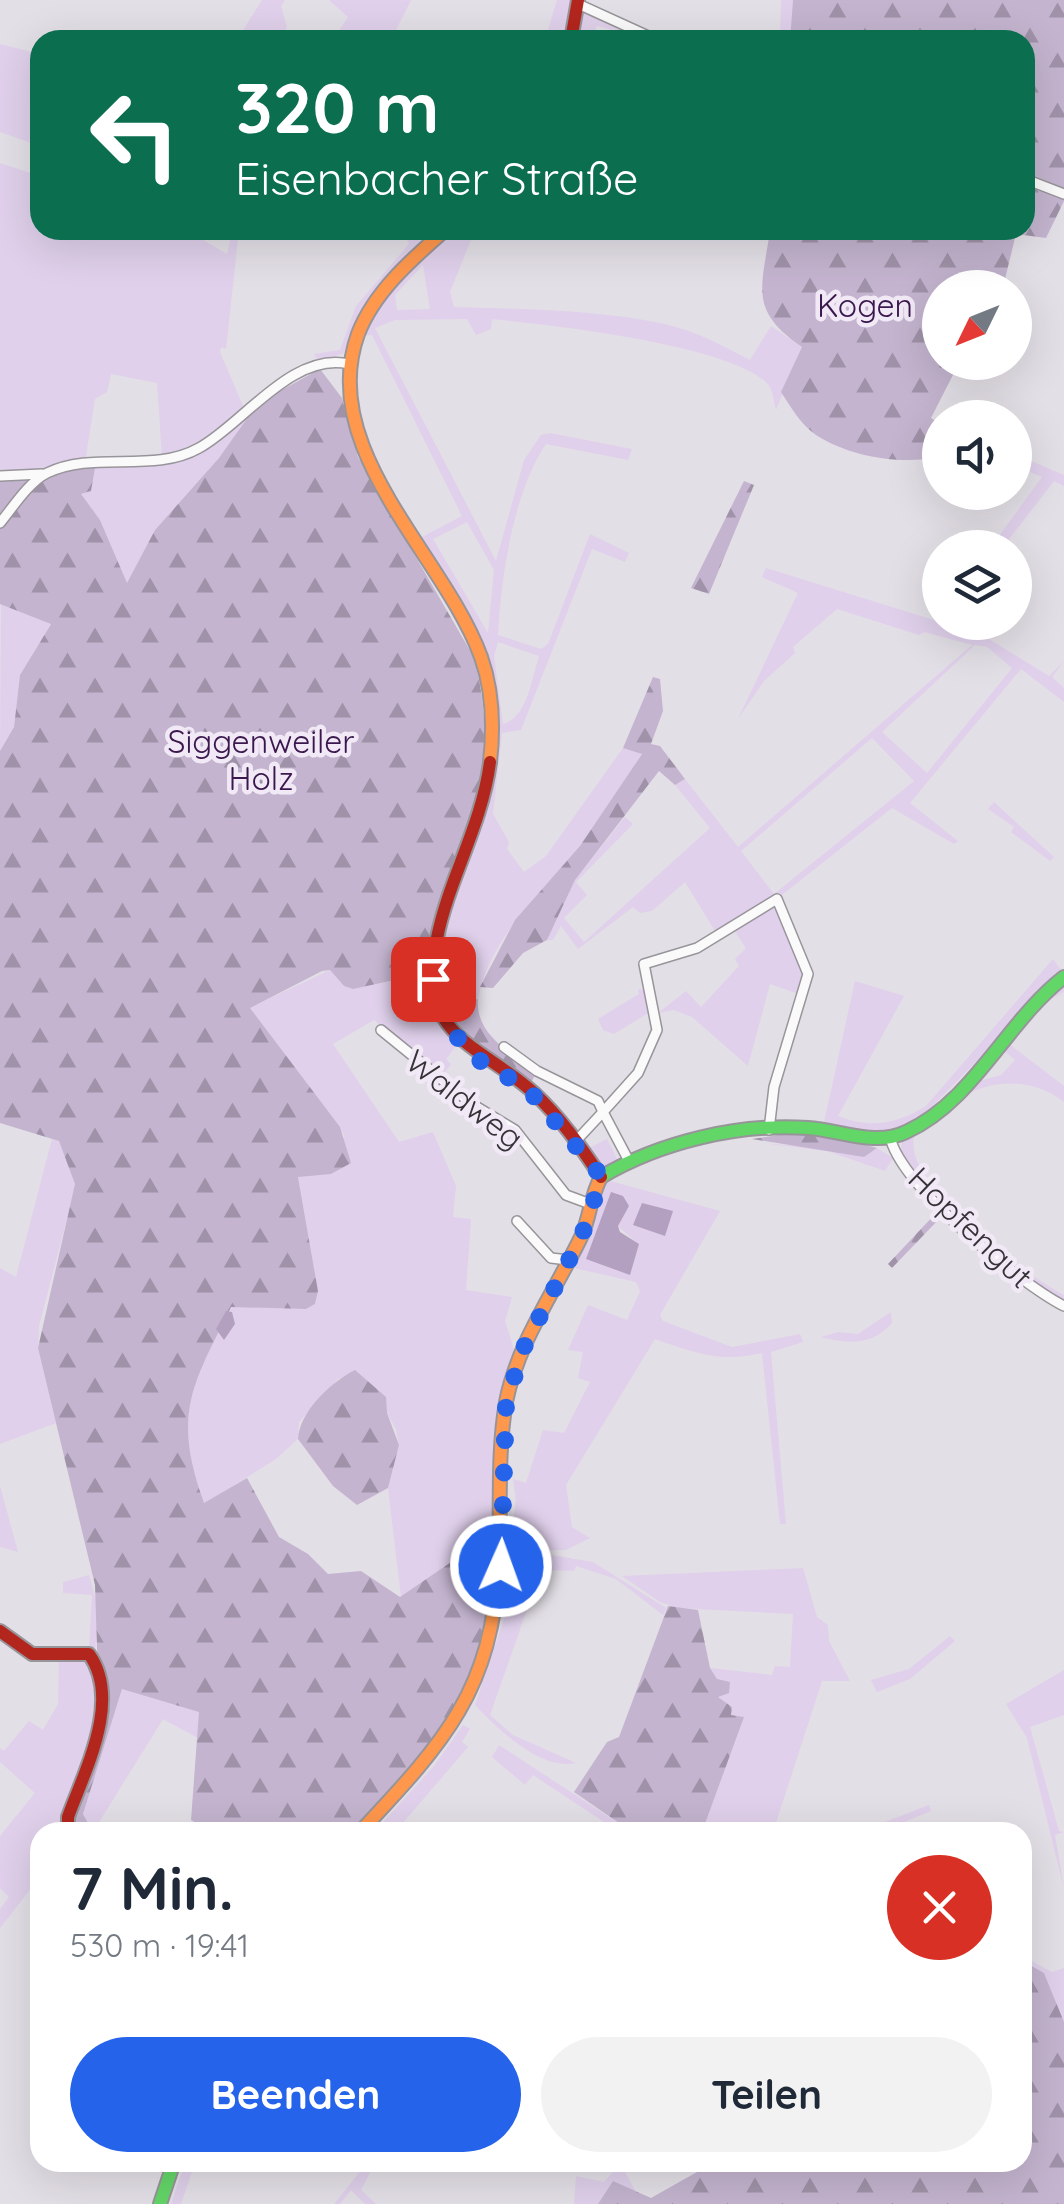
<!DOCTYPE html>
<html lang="de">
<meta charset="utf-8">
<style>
body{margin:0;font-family:Quicksand,sans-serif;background:#f2f2f3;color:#1f2937;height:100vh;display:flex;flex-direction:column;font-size:38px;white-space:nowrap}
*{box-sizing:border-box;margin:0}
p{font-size:32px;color:#747a83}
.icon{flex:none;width:55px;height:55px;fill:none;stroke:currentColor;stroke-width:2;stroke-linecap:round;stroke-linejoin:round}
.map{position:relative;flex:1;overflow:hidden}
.panel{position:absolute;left:30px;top:1822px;width:1002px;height:350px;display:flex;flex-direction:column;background:#fff;border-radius:30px;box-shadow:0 10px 40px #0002}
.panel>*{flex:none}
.top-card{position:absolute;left:30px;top:30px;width:1005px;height:210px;border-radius:30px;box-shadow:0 10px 40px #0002;background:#0b6e4f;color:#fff;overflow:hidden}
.needle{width:65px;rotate:227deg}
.tools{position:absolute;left:922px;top:270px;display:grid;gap:20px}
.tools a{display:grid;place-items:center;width:110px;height:110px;border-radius:50%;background:#fff;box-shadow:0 10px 40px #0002;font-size:50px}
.pin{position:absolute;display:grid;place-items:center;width:85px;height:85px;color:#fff;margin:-42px;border-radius:20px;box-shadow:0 5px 15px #0006}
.me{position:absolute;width:110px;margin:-55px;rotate:2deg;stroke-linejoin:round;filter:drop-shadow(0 0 8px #0008)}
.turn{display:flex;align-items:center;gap:35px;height:210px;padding:0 40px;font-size:45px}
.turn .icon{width:130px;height:130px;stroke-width:2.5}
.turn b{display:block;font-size:70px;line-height:85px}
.round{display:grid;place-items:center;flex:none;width:105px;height:105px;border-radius:52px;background:#f2f2f3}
.head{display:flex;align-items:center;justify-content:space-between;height:170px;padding:0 40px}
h1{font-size:60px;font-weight:700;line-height:75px}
.primary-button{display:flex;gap:20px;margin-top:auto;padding:20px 40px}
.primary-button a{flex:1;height:115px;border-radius:60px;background:#2563eb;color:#fff;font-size:40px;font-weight:700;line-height:115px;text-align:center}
.primary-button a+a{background:#f2f2f3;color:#1f2937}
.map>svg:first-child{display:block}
</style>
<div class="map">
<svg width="1064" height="2204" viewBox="0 0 1064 2204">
<defs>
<pattern id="forest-firs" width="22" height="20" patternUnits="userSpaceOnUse" patternTransform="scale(2.5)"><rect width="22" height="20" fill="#c4b4cf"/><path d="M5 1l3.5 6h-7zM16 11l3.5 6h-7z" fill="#a093a9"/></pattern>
</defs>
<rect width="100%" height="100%" fill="#e3dfe6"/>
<g fill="#e0d0eb" fill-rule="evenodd">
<path d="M262 0H285L281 6 287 27 279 40H237Z"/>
<path d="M329 0H411L391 40H333L348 17Z"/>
<path d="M557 0H573L566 40H545Z"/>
<path d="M781 0H793L790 40H780Z"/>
<path d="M586 12 651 40 597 26 591 40H575L581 15Z"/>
<path d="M0 44 40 54V146L0 132Z"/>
<path d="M0 163 40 176V230H186L227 254 233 230H239L226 349 221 347 220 352 243 406C217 431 197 447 162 457L157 383 111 374 107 392 95 399 85 462 49 471 0 473Z"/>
<path d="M403 230H413L422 243C379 278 366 304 344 353L319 362 314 354 340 350 356 306 409 244Z"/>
<path d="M452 230H475L450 292 454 307C519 309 635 310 694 333 713 340 732 351 750 360L771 326 802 347 776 410C774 403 773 393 770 387 741 345 543 324 492 319L491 329 476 335 467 319 395 320 375 328 496 561 524 460 541 435 550 433 632 449 628 460 546 444C513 493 501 577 498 635L541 649 548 644 590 534 629 553 625 562 592 549 521 730 502 733 493 814 509 842 507 849 524 872 546 856 623 748 642 753C623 784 604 817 581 845 544 891 490 935 478 999L446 1008 438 984 440 939 465 872 496 701 422 537 462 516 372 335 362 336 378 303ZM423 265 430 309 397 310 395 295ZM467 522 494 570 488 633 433 539ZM498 642 539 656C532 678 527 718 503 724L494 656Z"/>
<path d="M258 403 219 458 155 530 127 584 100 520 80 494 91 491 95 468 174 460Z"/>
<path d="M1015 454 1064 475V486L1054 481 1003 547H991L1042 477 1015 466Z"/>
<path d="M766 568 937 621 940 618V622L963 623 1049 676 1064 661 1052 677 1064 688V702L1021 669 910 803 958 841 954 844 892 808 778 898 808 971 801 995 770 984 748 1066 692 1017 674 1010 658 1013 686 991 701 1007 739 966 735 959 746 948 732 927 718 936 685 882 652 911 640 913 633 907 578 949 561 926 553 940H547L575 880 625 817 633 824 576 882 587 895 564 918 584 942 710 828 675 785 685 779 738 847 972 645 924 632 919 635 837 609 793 647 795 653 764 681 738 719 798 593 762 577ZM975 645 987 647 1012 668 927 773 882 732ZM872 738 914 781 774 894 741 851Z"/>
<path d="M1 604 51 623 20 675 14 727 0 751Z"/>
<path d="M994 802 1054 857 1050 861 1011 832 1014 827 988 809Z"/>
<path d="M1053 959 1063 973 917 1122 886 1134 823 1127 855 981 904 996 838 1116C870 1129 897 1124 926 1106Z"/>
<path d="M330 970 344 986 353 989 427 973 434 1008 456 1046 446 1059 451 1064 439 1080 374 1020 333 1044 399 1142 433 1132 456 1186 453 1217 471 1219 466 1290 512 1297 505 1321 516 1356 505 1392 497 1567 457 1558 401 1597 388 1488 399 1445 396 1429 387 1413 339 1378 299 1422 298 1439 276 1459 204 1504C172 1414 192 1387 231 1306L306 1309 315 1304 318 1291 298 1176 345 1136 249 1008Z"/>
<path d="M1064 982V992L1045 1002 1009 1044 1064 1086V1102C1033 1077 989 1078 955 1101 941 1111 932 1126 914 1137 903 1185 1024 1274 1064 1295V1303C1001 1263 945 1215 901 1154L902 1137 919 1129ZM1001 1048 1015 1060 1001 1075 973 1083Z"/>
<path d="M638 989 645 990 653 1010 614 1034 603 1030 598 1019 639 994Z"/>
<path d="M52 1139 59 1141 76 1184 39 1326 38 1348 56 1423 0 1444V1268L16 1277Z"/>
<path d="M607 1139 619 1163 606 1169 587 1149Z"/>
<path d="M761 1143 834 1149 863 1157 877 1148 893 1158 885 1171 827 1151Z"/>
<path d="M603 1179 720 1211 660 1315 663 1321 732 1347 800 1334 803 1342 771 1352 786 1524H780L762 1353C721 1363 695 1353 655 1339L566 1485 572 1527 590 1538 566 1550 509 1551 516 1500 513 1479 526 1483 543 1430 564 1433 590 1382 578 1378 583 1352 568 1350 588 1305 627 1320 640 1291 636 1282 574 1268 601 1203ZM629 1206 618 1226 638 1244 586 1259Z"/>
<path d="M891 1312 892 1323C872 1346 848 1344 821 1337L838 1332 858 1334Z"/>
<path d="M0 1486 18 1552 0 1547Z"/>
<path d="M552 1555 593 1562 666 1608 663 1615 616 1579 576 1566 574 1571 547 1570 542 1558Z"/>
<path d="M521 1560 529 1604 490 1715 513 1735 576 1763C540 1771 498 1729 475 1705L504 1619 509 1562Z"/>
<path d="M803 1568 817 1617 828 1625 829 1641 850 1681H822L775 1826 779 1832H702L744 1717 731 1715 718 1696 717 1679 710 1668 772 1675 775 1666 790 1667 793 1614 678 1608 660 1602 622 1576Z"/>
<path d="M89 1575 98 1607 95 1654 89 1649 92 1595 63 1593V1582Z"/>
<path d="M950 1636 955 1641 910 1679 877 1692 871 1680 909 1669Z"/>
<path d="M69 1655 94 1662 99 1711 56 1832H40V1877L0 1928V1909L9 1897 0 1888V1836L35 1793 0 1762V1748L4 1751 29 1721 43 1730 58 1704 59 1656Z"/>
<path d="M1064 1670V1715L1030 1727 1059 1831 1064 1832 1055 1835 1064 1889 1027 1738 1006 1704Z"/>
<path d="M122 1689 199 1711 198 1738 163 1719 93 1832 83 1814Z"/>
<path d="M463 1725 470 1729 462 1742 468 1747 395 1832H374L434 1766Z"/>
<path d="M499 1745 632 1832H619L533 1775 525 1785 492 1757Z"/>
<path d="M929 1805 931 1811 880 1832H859Z"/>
<path d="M1022 1956 1052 1972 1064 1968V2022L1044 1973 1023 1961Z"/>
<path d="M185 2163H195L181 2204H171Z"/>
<path d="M367 2163H375L361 2190 376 2204H365L351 2190 340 2204H334Z"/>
<path d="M621 2163H633L625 2172 637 2194 613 2181 598 2204H574L576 2176 604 2182Z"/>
</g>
<g fill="url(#forest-firs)">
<path d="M793 0H1064V201L1046 238 1016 234 1005 279 997 287 940 288V362L959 363 931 418 940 424V457C901 465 850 457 816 435 800 424 791 407 781 392L802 347C748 310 762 288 770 230H1025V40H790Z"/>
<path d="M320 369 342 398 358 457 472 654C490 707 487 771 474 825 460 876 428 920 427 973L353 989 344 986 330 970 322 971 250 1008 340 1127 351 1163 331 1174 298 1177 318 1291 315 1304 306 1309 231 1307C192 1386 172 1414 204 1503L247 1478 279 1537 308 1554 328 1574 361 1571 400 1597 457 1558 497 1567 479 1663 441 1740 355 1832H212L191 1820 199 1712 122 1689 83 1814 93 1832H56L99 1711 95 1585 38 1348 75 1184 59 1141 0 1123V751L14 727 20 675 51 624 0 604V473H29L85 462V468H95L91 491 81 494 100 520 127 583 155 530 219 458 258 403Z"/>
<path d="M744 481 754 485 709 594 691 588Z"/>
<path d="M653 677 660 679 663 711 651 744 660 746 685 779 675 785 659 771 575 880 547 940 523 953 493 988 480 987 515 920 580 846 642 754 623 748Z"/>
<path d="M478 999C475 1035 511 1053 537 1071L530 1085 478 1050 446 1008Z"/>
<path d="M798 1132 822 1133 877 1148 864 1157 752 1139Z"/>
<path d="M937 1212 942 1216 892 1268 888 1264Z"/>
<path d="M355 1370 386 1397 387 1413 399 1445 388 1488 357 1505 333 1486 298 1439C300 1411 330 1383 355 1370Z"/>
<path d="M668 1606 698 1610 710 1668 717 1679 730 1682 729 1693 718 1697 732 1707 731 1715 744 1717 702 1832H632L574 1792 607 1742 619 1737Z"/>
<path d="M1023 1961 1044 1973 1064 2022V2204H598L613 2181 651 2198 713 2163 1022 2162Z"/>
</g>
<g fill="#b3a0c0">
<path d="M611 1192 623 1196 629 1206 618 1226 620 1232 639 1244 630 1275 586 1259Z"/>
<path d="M642 1203 673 1211 665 1236 633 1225Z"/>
<path d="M226 1311 232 1312 235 1324 224 1340 216 1329Z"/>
</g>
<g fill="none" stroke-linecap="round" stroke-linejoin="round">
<g stroke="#98959a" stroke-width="12">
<g id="street">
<path d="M578 4 657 40"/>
<path d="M1025 179 1064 194"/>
<path d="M0 476 42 474"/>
<path d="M0 523C13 507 29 482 47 473 94 450 153 474 199 448 242 425 292 351 349 364"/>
<path d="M381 1030 472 1104 515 1130 566 1195 593 1205"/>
<path d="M504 1047 537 1071 598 1101 603 1112 575 1142"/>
<path d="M890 1137C901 1186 1019 1283 1064 1306"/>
<path d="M630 1163 603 1112 638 1073 657 1030 644 964 697 948 777 899 808 974 774 1087 769 1130"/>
<path d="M517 1221 551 1258 568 1260"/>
</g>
</g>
<g stroke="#98959a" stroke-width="16">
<g id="fast">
<path d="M601 1177C660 1142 739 1123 808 1128 840 1130 875 1147 906 1132 973 1102 1007 1021 1064 977"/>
<path d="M160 2204 174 2162"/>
</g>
</g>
<g stroke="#98959a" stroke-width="16">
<g id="slow">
<path d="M445 230C412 259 374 292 358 334 316 450 444 555 481 657 493 691 494 727 490 762"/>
<path d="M360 1832C444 1742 492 1692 499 1562 501 1508 497 1454 506 1402 518 1341 556 1290 582 1235 590 1216 591 1195 601 1177"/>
</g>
</g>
<g stroke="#98959a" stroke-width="16">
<g id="jam">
<path d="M571 40 578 0"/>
<path d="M490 762C482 825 449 878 437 938 416 1038 477 1042 534 1093 560 1117 581 1147 601 1177"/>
<path d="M0 1631 32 1654H89C122 1700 85 1770 68 1817V1832"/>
</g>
</g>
<use href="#street" stroke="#fbfafb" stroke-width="9"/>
<use href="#fast" stroke="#63d668" stroke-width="12"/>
<use href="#slow" stroke="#ff974d" stroke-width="12"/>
<use href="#jam" stroke="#b3261e" stroke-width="12"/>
</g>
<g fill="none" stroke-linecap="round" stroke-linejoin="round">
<path stroke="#2563eb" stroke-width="18" stroke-dasharray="0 32.4" d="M433 979 443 1015 462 1044 477 1059 528 1089 602 1177 582 1235 522 1351 506 1405 501 1566"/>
</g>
<g text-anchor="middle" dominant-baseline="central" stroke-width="9" stroke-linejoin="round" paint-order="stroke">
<g font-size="32" fill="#3a174d" stroke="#f1e9f6">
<text x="865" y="305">Kogen</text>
<text x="261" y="741">Siggenweiler<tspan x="261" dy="37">Holz</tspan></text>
</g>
<g font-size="32" fill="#363338" stroke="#f1e9f6">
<text transform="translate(465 1099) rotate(38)">Waldweg</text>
<text transform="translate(971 1227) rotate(44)">Hopfengut</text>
</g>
</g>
</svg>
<div class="tools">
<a><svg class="needle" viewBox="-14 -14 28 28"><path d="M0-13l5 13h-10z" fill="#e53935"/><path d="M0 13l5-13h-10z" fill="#747a83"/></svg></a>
<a><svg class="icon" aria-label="sound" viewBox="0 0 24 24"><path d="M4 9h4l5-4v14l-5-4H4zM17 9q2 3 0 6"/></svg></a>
<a><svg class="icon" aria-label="layers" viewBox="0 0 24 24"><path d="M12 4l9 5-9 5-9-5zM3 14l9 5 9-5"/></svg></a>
</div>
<div class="pin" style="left:433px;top:979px;background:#d93025"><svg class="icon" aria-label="arrive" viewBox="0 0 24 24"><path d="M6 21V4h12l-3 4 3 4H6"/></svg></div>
<svg class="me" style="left:501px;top:1566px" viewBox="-20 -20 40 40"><circle r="17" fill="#2563eb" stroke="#fff" stroke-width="3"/><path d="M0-11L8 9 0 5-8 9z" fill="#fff"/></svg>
<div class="top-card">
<div class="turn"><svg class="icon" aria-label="left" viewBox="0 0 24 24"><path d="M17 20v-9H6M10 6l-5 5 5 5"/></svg><div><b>320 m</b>Eisenbacher Straße</div></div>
</div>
<section class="panel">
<div class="head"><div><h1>7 Min.</h1><p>530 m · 19:41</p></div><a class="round" style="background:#d93025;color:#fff"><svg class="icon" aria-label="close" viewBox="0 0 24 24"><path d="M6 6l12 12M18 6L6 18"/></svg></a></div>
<div class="primary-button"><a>Beenden</a><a>Teilen</a></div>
</section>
</div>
